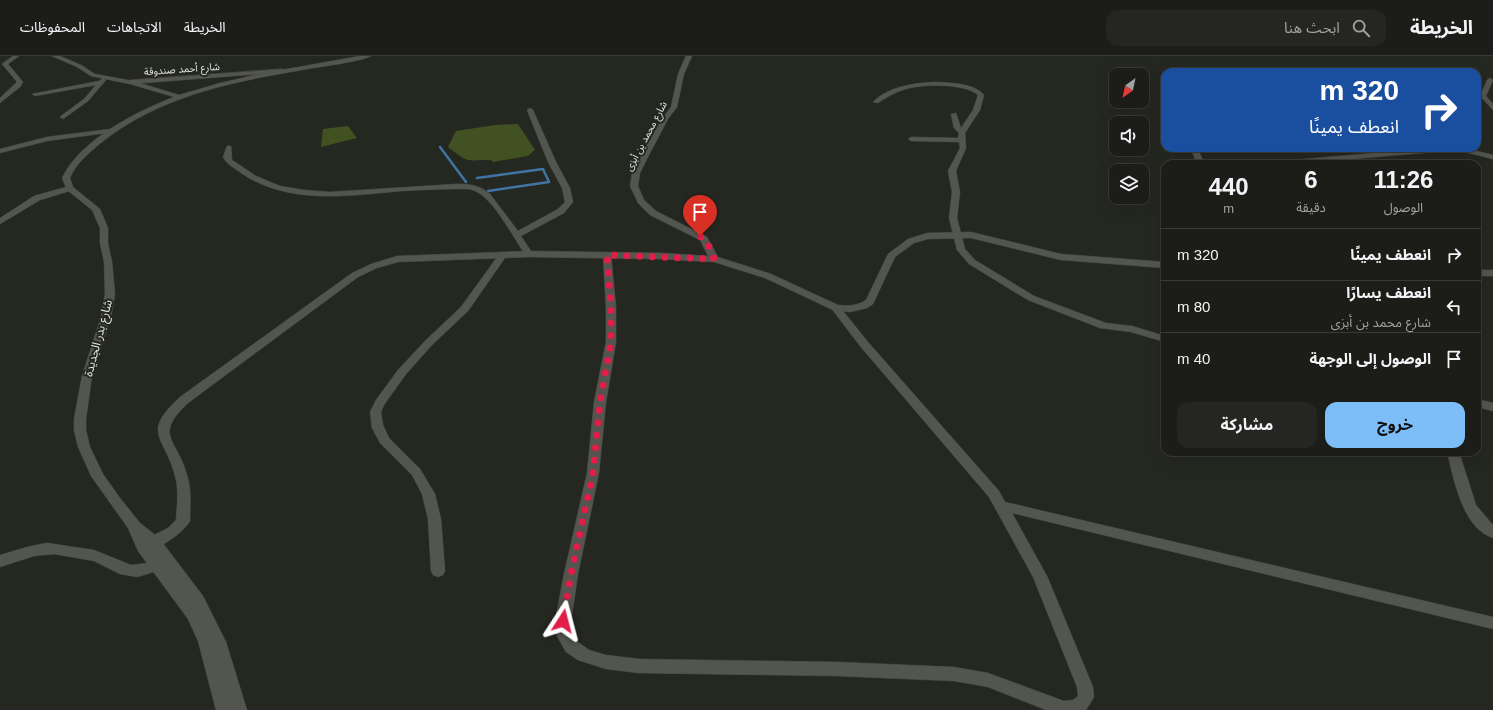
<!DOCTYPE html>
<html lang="ar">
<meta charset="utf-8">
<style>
body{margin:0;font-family:Helvetica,"Noto Sans Arabic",sans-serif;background:#252622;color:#f1f3f6;direction:rtl;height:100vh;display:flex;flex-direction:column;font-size:15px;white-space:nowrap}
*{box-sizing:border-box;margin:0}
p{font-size:13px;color:#a0a2a2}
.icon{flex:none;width:22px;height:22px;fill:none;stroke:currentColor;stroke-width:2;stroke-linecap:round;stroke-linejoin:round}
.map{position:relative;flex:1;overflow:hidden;direction:ltr}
.details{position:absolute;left:1161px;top:104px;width:320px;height:296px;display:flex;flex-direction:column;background:#1c1d19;border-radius:12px;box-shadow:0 4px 16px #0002,0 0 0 1px #3a3b38;direction:rtl}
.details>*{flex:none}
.banner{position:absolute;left:1161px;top:12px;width:320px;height:84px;border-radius:12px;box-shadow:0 4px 16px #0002,0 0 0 1px #3a3b38;direction:rtl;background:#1a4fa0;color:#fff;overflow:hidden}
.needle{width:26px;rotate:213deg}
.tools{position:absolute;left:1109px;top:12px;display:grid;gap:8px}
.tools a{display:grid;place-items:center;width:40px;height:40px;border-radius:8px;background:#1c1d19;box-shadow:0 4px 16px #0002,0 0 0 1px #3a3b38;font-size:20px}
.pin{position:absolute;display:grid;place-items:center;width:34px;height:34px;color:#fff;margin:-41px -17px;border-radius:50% 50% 50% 0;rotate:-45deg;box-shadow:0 0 4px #0007}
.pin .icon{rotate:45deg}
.me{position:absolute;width:44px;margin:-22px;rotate:9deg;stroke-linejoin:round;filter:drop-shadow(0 0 3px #0008)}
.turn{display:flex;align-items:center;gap:14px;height:84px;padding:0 16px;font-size:18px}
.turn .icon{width:52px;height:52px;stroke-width:2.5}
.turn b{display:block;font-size:28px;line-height:34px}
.eta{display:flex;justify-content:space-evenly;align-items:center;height:68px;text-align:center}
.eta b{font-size:24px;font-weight:700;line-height:28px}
.cta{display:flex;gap:8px;margin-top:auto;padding:8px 16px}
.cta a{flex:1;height:46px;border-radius:12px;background:#7dbef9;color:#111;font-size:16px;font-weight:700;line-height:46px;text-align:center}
.cta a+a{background:#252622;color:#f1f3f6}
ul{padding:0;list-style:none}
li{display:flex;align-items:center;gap:12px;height:52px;padding:0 16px;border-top:1px solid #3a3b38}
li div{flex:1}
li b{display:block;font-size:15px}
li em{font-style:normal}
header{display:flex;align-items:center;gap:24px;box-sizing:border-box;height:56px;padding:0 20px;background:#1c1d19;border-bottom:1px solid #3a3b38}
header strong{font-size:19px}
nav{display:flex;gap:22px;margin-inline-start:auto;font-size:14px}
.search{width:280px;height:36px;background:#252622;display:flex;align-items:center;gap:10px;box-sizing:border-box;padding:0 14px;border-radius:12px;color:#a0a2a2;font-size:15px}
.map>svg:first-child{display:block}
</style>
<header>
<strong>الخريطة</strong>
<div class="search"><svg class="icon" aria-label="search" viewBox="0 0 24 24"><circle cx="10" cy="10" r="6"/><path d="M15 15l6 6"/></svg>ابحث هنا</div>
<nav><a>الخريطة</a><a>الاتجاهات</a><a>المحفوظات</a></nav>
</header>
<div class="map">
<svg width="1493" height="654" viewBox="0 0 1493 654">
<rect width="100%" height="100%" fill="#252721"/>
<g fill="#425122">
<path d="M518 68 535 94 528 100 493 106 491 104C465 104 470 108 448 91L456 75 495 69Z"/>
<path d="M348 70 357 82 321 91 323 73Z"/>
</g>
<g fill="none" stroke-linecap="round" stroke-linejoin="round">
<g stroke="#3f74a3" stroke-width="2.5">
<path d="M440 91 466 126"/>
<path d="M477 122 543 113 549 126 488 135"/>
</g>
<g stroke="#42443f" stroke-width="1">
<g id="minor">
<path d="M13 0H19L8 8 23 26 20 31 0 47V42L17 26 2 8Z"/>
<path d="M283 13 285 16 131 28 128 26 131 24Z"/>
<path d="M103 22 106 24 88 45 63 63 60 61 61 60 84 43 96 29 35 40 32 38 99 25Z"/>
<path d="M1490 22 1493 24 1486 40 1493 48V54L1480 40 1487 24Z"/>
<path d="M936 26C951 27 974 27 984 39L980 54 965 77 966 92 956 115 960 136 957 162 965 193 975 204 1034 240 1106 267 1132 270 1165 280V286L1131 276 1100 272 1028 244 969 208 957 194 949 162 952 136 948 115 960 92 959 86 911 85 908 83 911 81 958 82 959 77 954 72 951 58 956 57 961 72 973 54 978 39C965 27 922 28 906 33 895 36 887 41 878 47L873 46C889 30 915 27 936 26Z"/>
<path d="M530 52 533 54 556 106 570 132 573 146 564 157 521 180 533 198 529 201 526 200C515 184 494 144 477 136 471 132 463 133 456 133 438 133 419 134 401 135 348 140 288 149 241 117 235 112 227 109 223 101L227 90H231L232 104 256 120 280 130 304 134 330 136 456 128C469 128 480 129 490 138L518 175 558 153 565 146 562 132 548 106 527 54Z"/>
<path d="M111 73 113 74V76L47 85 0 97V93L47 81Z"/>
<path d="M1191 92H1197L1205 108H1197Z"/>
<path d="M1433 92H1464L1493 99V103L1456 94 1296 108H1267L1271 106Z"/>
<path d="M70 130 74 132 73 134 40 144 0 168V162L34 140Z"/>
<path d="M503 196 507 199 468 255 432 289 406 318 384 349 381 356 383 369 389 382 420 413 435 438 441 463 445 515 443 519 438 521 433 519 431 515 428 463 422 438 412 419 380 387 372 372 370 356 376 344 398 314 425 285 461 251 500 197Z"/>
<path d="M607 196 611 199 616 252V286L606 346 599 417 578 518 571 565 572 578 578 586 589 594 606 599 639 603 838 606 954 611 988 617 1064 645 1073 644 1078 640 1077 631 1033 521 989 441 860 290 831 252 836 249 839 250 868 286 999 435 1005 446 1493 561V573L1012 457 1047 520 1093 631 1094 641 1086 654H1046L988 631 954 625 838 620 639 617 606 613 578 604 566 596 557 580 555 565 564 518 587 417 594 346 606 286V252L603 199Z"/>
<path d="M1477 343 1493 347V355L1477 351Z"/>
<path d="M1447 396H1459L1476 449 1493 469V482C1462 472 1454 423 1447 396Z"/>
<path d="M47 487 94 494 131 509 148 507 164 501 169 503 171 507 169 511 164 513 137 521 120 518 94 505 54 498 34 500 0 511V499L27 491Z"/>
</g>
</g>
<g stroke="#42443f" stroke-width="1">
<g id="tertiary">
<path d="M686 0H692L684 18 677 51 668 63 648 101 640 117 638 130 644 144 656 155 707 181 718 201 771 218 838 249C848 250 857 250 866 244L888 198 908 183 927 177 971 176 1061 198 1165 206V212L1061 204 971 182 928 183 914 187 895 201 873 248 867 252 850 256 833 254 765 222 714 206 661 203 529 201 398 206 377 212 358 221 188 347C153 380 177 382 187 419 192 434 190 450 190 465 183 477 156 497 142 493L140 489 142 485 168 472 176 464C177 449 179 434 175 420 165 380 140 378 180 341L352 217 371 208 397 200 529 195 661 197 708 200 700 184 650 159 638 147 630 130 632 117 640 101 662 63 671 51 678 18Z"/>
<rect x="1477" y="214" width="16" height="6"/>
</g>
</g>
<g stroke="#42443f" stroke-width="1">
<path id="secondary" d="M52 0H60L81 9 95 18 133 25 179 39 220 27 259 18 360 0H371C361 6 316 11 302 14 231 26 160 40 102 86 90 96 76 107 70 122L73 131 100 153 108 172V187L112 206 115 238 111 261 92 320 86 363V374L90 391 103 418 120 442 140 467 159 482 203 540 226 586 247 654H216L198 585 188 563 138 495 128 472 91 420 78 391 74 374V363L82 320 101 261 105 238 104 206 100 187V172L92 154 67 134 62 122C80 84 137 55 174 41L130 28 91 20 77 11Z"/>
</g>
<use href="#minor" fill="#53554f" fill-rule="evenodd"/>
<use href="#tertiary" fill="#53554f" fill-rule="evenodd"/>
<use href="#secondary" fill="#53554f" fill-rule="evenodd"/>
</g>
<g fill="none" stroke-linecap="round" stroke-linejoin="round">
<path stroke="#e11d48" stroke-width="7" stroke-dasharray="0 12.6" d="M563 565 571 518 593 417 600 346 611 286V252L607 199 714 203 708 188 700 180"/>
</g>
<g text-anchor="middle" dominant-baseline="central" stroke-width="4" stroke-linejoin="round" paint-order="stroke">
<g font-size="10" fill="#e5e7e3" stroke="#252721">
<text transform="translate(182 13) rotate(-4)">شارع أحمد صندوقة</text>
<text transform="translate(646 80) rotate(-62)">شارع محمد بن أبزى</text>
</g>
<g font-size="12" fill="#e5e7e3" stroke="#252721">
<text transform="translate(98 282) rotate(-75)">شارع بدر الجديدة</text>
</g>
</g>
</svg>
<div class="tools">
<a><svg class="needle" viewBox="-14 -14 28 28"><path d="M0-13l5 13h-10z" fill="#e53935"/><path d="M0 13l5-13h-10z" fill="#a0a2a2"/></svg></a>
<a><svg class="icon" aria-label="sound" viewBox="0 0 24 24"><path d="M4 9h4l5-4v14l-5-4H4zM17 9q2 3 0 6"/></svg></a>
<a><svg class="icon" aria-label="layers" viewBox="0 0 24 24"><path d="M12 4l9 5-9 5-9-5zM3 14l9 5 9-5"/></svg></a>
</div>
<div class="pin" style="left:700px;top:180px;background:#d93025"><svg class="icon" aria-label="arrive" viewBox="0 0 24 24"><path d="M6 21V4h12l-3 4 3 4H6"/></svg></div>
<svg class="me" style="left:563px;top:565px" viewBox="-20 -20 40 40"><path d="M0-17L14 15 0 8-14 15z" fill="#e11d48" stroke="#fff" stroke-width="4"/></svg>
<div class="banner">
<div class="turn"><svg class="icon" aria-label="right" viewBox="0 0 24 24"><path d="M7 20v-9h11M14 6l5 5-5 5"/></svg><div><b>320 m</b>انعطف يمينًا</div></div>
</div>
<section class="details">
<div class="eta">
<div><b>11:26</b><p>الوصول</p></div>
<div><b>6</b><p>دقيقة</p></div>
<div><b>440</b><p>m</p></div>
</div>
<ul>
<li><svg class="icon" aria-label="right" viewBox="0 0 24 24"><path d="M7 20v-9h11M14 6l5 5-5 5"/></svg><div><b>انعطف يمينًا</b></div><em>320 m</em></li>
<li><svg class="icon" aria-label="left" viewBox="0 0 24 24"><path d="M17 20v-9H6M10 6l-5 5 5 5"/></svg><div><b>انعطف يسارًا</b><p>شارع محمد بن أبزى</p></div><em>80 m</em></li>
<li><svg class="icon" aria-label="arrive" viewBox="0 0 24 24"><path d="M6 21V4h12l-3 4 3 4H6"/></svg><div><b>الوصول إلى الوجهة</b></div><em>40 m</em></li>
</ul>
<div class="cta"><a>خروج</a><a>مشاركة</a></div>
</section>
</div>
